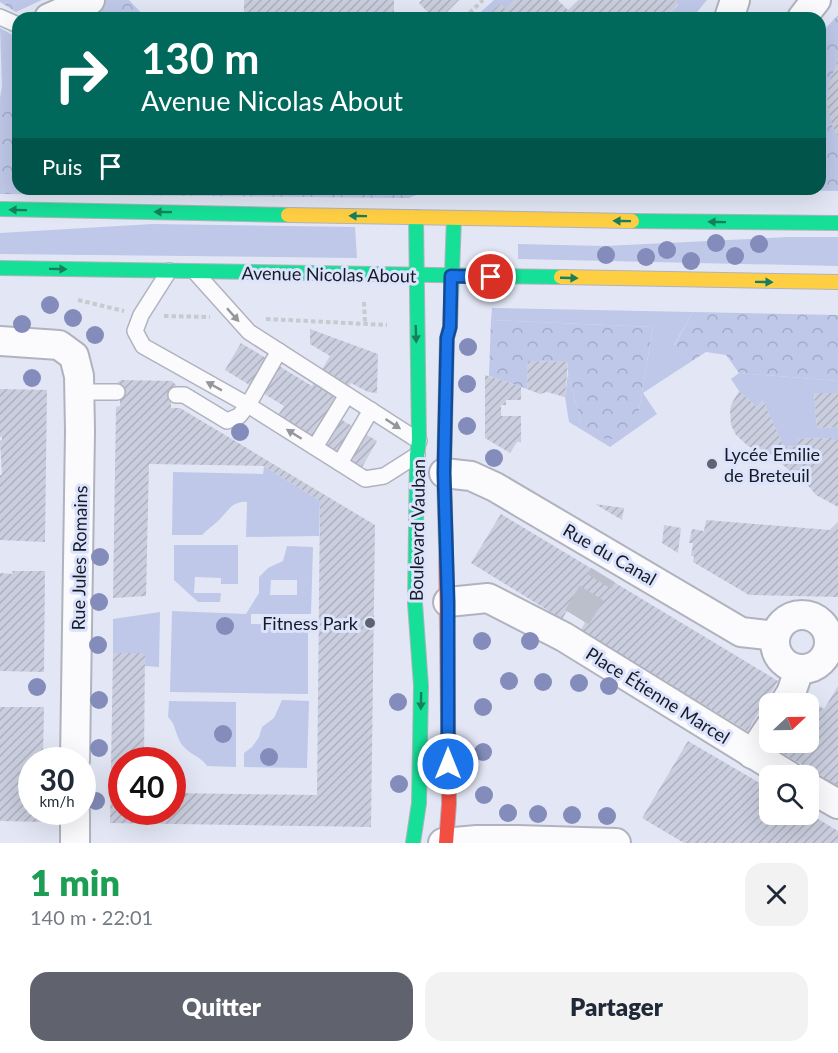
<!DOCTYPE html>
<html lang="fr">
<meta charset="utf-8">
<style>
body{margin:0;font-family:Lato,sans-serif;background:#f2f2f3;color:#1f2937;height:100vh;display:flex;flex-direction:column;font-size:22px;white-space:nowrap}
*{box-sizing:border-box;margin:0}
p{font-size:20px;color:#747a83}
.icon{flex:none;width:33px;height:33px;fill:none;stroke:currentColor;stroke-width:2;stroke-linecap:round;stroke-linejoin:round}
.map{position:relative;height:843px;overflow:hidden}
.side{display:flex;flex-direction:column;background:#fff;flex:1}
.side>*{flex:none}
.top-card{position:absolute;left:12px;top:12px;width:814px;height:183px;border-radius:18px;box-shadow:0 6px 24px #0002;background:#00695c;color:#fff;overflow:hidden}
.needle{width:39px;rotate:68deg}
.tools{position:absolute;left:759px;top:693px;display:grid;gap:12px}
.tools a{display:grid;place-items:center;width:60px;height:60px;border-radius:12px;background:#fff;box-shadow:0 6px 24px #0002;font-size:30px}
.speed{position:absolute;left:18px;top:747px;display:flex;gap:12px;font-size:30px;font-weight:700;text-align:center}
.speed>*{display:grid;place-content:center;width:78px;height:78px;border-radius:50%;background:#fff;box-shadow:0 6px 24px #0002;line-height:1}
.speed small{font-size:15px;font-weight:400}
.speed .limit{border:9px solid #d22;background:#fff;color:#111}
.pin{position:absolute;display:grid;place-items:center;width:51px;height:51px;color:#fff;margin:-26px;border:3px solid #fff;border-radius:50%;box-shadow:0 2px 6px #0007}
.me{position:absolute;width:66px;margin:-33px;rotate:0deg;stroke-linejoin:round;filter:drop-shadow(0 0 4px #0008)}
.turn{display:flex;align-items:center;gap:21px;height:126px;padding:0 30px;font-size:27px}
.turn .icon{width:78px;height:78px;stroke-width:2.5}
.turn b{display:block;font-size:42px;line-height:51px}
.then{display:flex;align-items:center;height:57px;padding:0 30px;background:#0003;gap:12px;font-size:22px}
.round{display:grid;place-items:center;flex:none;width:63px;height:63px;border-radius:18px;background:#f2f2f3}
.head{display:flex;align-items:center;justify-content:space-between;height:102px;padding:0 30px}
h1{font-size:36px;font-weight:800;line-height:45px;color:#1e9e55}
.action{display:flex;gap:12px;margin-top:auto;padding:12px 30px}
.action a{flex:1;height:69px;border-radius:18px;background:#60626d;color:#fff;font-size:24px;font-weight:800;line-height:69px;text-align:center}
.action a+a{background:#f2f2f3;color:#1f2937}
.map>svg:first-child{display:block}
</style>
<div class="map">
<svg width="838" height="843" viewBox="0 0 838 843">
<defs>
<pattern id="forest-crowns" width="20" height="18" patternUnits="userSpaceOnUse" patternTransform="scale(1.5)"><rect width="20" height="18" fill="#bfc8e8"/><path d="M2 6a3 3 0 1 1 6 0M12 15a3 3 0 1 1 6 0" fill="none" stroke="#a4abc7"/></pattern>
<pattern id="building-hatch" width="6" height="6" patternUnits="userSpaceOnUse" patternTransform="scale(1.5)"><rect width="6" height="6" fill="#cacede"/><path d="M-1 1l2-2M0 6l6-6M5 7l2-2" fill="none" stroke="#adb0be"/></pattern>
</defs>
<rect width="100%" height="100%" fill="#e3e7f5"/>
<g fill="#bfc8e8" fill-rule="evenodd">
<path d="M494 0H515L505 9 500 4 485 18H474Z"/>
<path d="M674 0H707L692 18H664L678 5Z"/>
<path d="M0 28 18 38V98H0L2 86Z"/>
<path d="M152 224 355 227 357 258 0 254V233Z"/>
<path d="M788 237H838V266L518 259V244L605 246Z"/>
<path d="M492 308 693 312 674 345 692 361 643 393 657 414 610 447 569 422 565 397 568 373 581 423 640 417 639 410 653 327 491 320Z"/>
<path d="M739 373 838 381V393H814L817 428 838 427V440L833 441V438L798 439V446L784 447 763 401 757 407 739 391 731 379Z"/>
<path d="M264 466 320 501 319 536 246 537 247 502C232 500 226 514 217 522 211 527 207 530 202 535H172L173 472 263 474Z"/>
<path d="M174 545H238V584H221V578L195 577 194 593H221L220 602H198L174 580Z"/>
<path d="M287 546 313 547 311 614H251V624L308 625V694L170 692 172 611 246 614 259 593V577L268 568 283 561ZM271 580H297V595H270Z"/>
<path d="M160 612 159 667 145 666V653H113V619Z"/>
<path d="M282 700 309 701 307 768 244 767V753L252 747 259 737 262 727 274 718Z"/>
<path d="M169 701 236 702V767L207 766C200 756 191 755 184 747 175 738 177 725 168 717Z"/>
</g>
<g fill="url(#forest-crowns)">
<path d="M0 0H42L16 12 0 2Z"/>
<path d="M80 0H129L146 18H93L92 10Z"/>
<path d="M838 15V60L828 104 832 125 838 137V191L671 189H820L821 33Z"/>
<path d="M0 98H18V189H430L409 198 0 194Z"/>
<path d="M693 312 838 315V381L739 373 726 355 706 352 692 361 674 346Z"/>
<path d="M491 320 653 327 639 410 641 417 609 441 581 423 568 373V362L528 361 527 389 489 376Z"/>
</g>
<g fill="url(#building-hatch)">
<path d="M244 0H394V18L244 17Z"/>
<path d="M422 0H459L441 18H433L419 3Z"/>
<path d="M515 0H558L568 10 578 0H674L678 4 664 18H485L500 4 505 9Z"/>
<path d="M838 60V137L832 125 827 104 829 83Z"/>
<path d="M310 329 378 354 377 393 368 392 351 383 332 414 377 441 361 469 271 426 284 406 225 370 241 343 312 386 330 356 310 344Z"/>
<path d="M528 361 568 362 565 397 547 392 540 394 527 389Z"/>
<path d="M485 375 521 387V400H506V405H501V416H521V442H517L510 453 485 438Z"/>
<path d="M121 380 172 381 176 385V395L171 401V408H180L375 525 371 827 110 823 113 653H145L144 760H122V812H172V793L317 795 320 501 264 466 149 464 146 596 113 598 116 407 120 406V400L117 397V383Z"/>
<path d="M0 389 47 390 45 542 0 540V475H2L0 441 2 440V437H0Z"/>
<path d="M739 391 757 407 763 401 784 447 798 446 797 439 833 438V441L838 440V507L816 495 800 476 798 478 766 450 755 449 748 446 736 435 731 425 730 410 732 403Z"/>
<path d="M814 393H838V427L817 428Z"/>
<path d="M595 504 624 508 622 520Z"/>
<path d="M501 514 778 681 747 731 581 630 585 622 567 611 562 619 471 563Z"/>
<path d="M706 520 830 530 838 522V597L749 595 693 562 694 556H691L693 543H689L692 529 704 531Z"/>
<path d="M664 525 681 528 678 553 662 543Z"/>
<path d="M12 571H45L44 672 0 671V573L13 574Z"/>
<path d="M838 686V786L779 751 783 742H808V704H806L809 699 824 709Z"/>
<path d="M0 707H44L43 760H32V812H43V822L0 821Z"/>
<path d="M688 741 770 789V814H808V813L838 831V843H684L642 818Z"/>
</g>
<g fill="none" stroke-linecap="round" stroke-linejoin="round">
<path stroke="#bbbecb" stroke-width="28" stroke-dasharray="28 14" stroke-linecap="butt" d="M577 617 603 575"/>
<g stroke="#b0b3bd" stroke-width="18">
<g id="lane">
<path d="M0 17 18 25"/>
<path d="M169 271 141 315 135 331 143 346 248 405 279 351"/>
<path d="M196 273 249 332 419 441"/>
<path d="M79 392H117"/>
<path d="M176 395H184L227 421 239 416 248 405 365 479 384 476 417 455"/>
<path d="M315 447 347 395"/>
<path d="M340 463 371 410"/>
</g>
</g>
<g stroke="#b0b3bd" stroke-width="32">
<g id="street">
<path d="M49 18 90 0"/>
<path d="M729 18 735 0"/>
<path d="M802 18 816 0"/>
<path d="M0 341 59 345 74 356 79 376 80 431 75 760"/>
<path d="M444 473 471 476 495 487 741 632 775 636"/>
<path d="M448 602 488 598 564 637 789 776"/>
<circle cx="802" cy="642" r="27"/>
<path d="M784 704 791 693 799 670"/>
<path d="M752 754 770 727"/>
<path d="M808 787 838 804"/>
<path d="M75 843V812"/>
<path d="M443 843 477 840H517L616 843"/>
</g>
</g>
<g stroke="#b0b3bd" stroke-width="16">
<g id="fast">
<path d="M0 209 288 215"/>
<path d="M632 221 838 223"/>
<path d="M0 268 561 277"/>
<path d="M446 547 444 473 447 338 450 327 454 218"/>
<path d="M413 843 419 803 421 686 415 603 417 455 419 441 416 217"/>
</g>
</g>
<g stroke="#b0b3bd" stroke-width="16">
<g id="slow">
<path d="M288 215 632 221"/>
<path d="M561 277 838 282"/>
</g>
</g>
<g stroke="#b0b3bd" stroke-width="16">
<path id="jam" d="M446 843 449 804 446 547"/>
</g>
<g stroke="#c8cace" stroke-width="4" stroke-dasharray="4.5 3" stroke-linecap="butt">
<path d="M464 18 483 0"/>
<path d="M78 300 124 311"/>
<path d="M364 302 365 322"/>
<path d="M164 316 210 317"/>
<path d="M266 319 387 325"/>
</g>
<use href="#lane" stroke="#fbfbfe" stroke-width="15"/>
<use href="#street" stroke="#fbfbfe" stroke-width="28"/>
<use href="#fast" stroke="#16e098" stroke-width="14"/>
<use href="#slow" stroke="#ffcf43" stroke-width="14"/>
<use href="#jam" stroke="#f24e42" stroke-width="14"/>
</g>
<g fill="#838cbb">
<circle cx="716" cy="243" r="9"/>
<circle cx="759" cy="244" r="9"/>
<circle cx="667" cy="250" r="9"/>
<circle cx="606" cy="255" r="9"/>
<circle cx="735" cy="256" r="9"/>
<circle cx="646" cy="257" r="9"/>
<circle cx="691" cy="261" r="9"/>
<circle cx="50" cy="305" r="9"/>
<circle cx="73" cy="318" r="9"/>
<circle cx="22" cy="324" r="9"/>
<circle cx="95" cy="335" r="9"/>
<circle cx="468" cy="347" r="9"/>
<circle cx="32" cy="378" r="9"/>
<circle cx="467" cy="384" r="9"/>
<circle cx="467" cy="426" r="9"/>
<circle cx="240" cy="432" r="9"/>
<circle cx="494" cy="458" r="9"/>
<circle cx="100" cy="557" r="9"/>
<circle cx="99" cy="602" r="9"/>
<circle cx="225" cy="626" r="9"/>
<circle cx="482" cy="641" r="9"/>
<circle cx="530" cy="641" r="9"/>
<circle cx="98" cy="645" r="9"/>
<circle cx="509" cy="681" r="9"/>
<circle cx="543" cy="682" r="9"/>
<circle cx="579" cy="683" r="9"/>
<circle cx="609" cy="686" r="9"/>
<circle cx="37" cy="687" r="9"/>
<circle cx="99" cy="700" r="9"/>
<circle cx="398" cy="702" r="9"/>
<circle cx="483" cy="707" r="9"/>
<circle cx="223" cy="734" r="9"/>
<circle cx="99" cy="748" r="9"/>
<circle cx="483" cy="752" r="9"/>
<circle cx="269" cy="757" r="9"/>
<circle cx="399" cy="784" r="9"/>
<circle cx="484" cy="795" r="9"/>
<circle cx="96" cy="801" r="9"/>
<circle cx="508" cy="813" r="9"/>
<circle cx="538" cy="814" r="9"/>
<circle cx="572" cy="815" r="9"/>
<circle cx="607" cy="816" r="9"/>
</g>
<defs><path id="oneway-solid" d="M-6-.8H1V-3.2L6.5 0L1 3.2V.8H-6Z" transform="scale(1.5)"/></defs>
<g fill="#187e5e">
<use href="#oneway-solid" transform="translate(18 210) rotate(-179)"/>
<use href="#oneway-solid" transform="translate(163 212) rotate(-179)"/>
<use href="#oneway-solid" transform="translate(358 216) rotate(-179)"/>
<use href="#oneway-solid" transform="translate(622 221) rotate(-179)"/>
<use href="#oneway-solid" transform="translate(717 222) rotate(-179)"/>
<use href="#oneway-solid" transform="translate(58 269) rotate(1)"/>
<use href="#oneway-solid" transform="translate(569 278) rotate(2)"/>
<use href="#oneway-solid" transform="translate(764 282) rotate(1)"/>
<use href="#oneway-solid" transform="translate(416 334) rotate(88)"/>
<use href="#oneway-solid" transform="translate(421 701) rotate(91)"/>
</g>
<g fill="#95969c">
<use href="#oneway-solid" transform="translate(233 315) rotate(48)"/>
<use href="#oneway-solid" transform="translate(214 386) rotate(-151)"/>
<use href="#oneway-solid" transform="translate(393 424) rotate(33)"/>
<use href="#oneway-solid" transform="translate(294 434) rotate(-148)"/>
</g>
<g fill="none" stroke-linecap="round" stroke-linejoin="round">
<g stroke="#114b97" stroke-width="15">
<path id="route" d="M448 764V602L444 473 447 338 450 327 451 276 491 277"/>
</g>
<use href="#route" stroke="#1a73e8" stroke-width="10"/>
</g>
<g fill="#60626d" stroke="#dbe3fd" stroke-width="2">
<circle cx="712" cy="464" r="6"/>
<circle cx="370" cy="623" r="6"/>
</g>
<g text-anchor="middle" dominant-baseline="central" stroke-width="6" stroke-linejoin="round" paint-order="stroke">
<g font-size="18" fill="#191b24" stroke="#dbe3fd">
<text transform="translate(329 274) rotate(1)">Avenue Nicolas About</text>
<text transform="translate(417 530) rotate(-89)">Boulevard Vauban</text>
<text transform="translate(610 554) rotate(30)">Rue du Canal</text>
<text transform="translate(79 558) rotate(-89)">Rue Jules Romains</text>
<text transform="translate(658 695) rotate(32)">Place Étienne Marcel</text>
</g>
<g font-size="18" fill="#191b24" stroke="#dbe3fd" text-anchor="start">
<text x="724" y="454">Lycée Emilie<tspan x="724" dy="21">de Breteuil</tspan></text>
<text x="358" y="623" text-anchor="end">Fitness Park</text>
</g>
</g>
</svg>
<div class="tools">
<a><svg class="needle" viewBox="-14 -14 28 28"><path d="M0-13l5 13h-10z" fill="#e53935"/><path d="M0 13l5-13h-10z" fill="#747a83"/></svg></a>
<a><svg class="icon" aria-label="search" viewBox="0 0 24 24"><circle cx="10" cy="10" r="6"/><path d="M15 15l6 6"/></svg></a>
</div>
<div class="speed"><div>30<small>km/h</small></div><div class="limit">40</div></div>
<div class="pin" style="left:491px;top:277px;background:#d93025"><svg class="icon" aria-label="arrive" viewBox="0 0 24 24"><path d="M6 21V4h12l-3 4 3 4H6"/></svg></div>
<svg class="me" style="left:448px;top:764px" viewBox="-20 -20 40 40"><circle r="17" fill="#1a73e8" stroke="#fff" stroke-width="3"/><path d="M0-11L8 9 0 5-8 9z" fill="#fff"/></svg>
<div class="top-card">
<div class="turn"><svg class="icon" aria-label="right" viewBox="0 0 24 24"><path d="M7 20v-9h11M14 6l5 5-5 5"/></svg><div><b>130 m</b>Avenue Nicolas About</div></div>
<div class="then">Puis<svg class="icon" aria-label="arrive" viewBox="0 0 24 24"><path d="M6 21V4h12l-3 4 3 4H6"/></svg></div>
</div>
</div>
<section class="side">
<div class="head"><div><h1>1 min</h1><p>140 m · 22:01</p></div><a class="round"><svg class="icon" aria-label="close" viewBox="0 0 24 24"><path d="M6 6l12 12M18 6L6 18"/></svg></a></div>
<div class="action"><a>Quitter</a><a>Partager</a></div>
</section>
